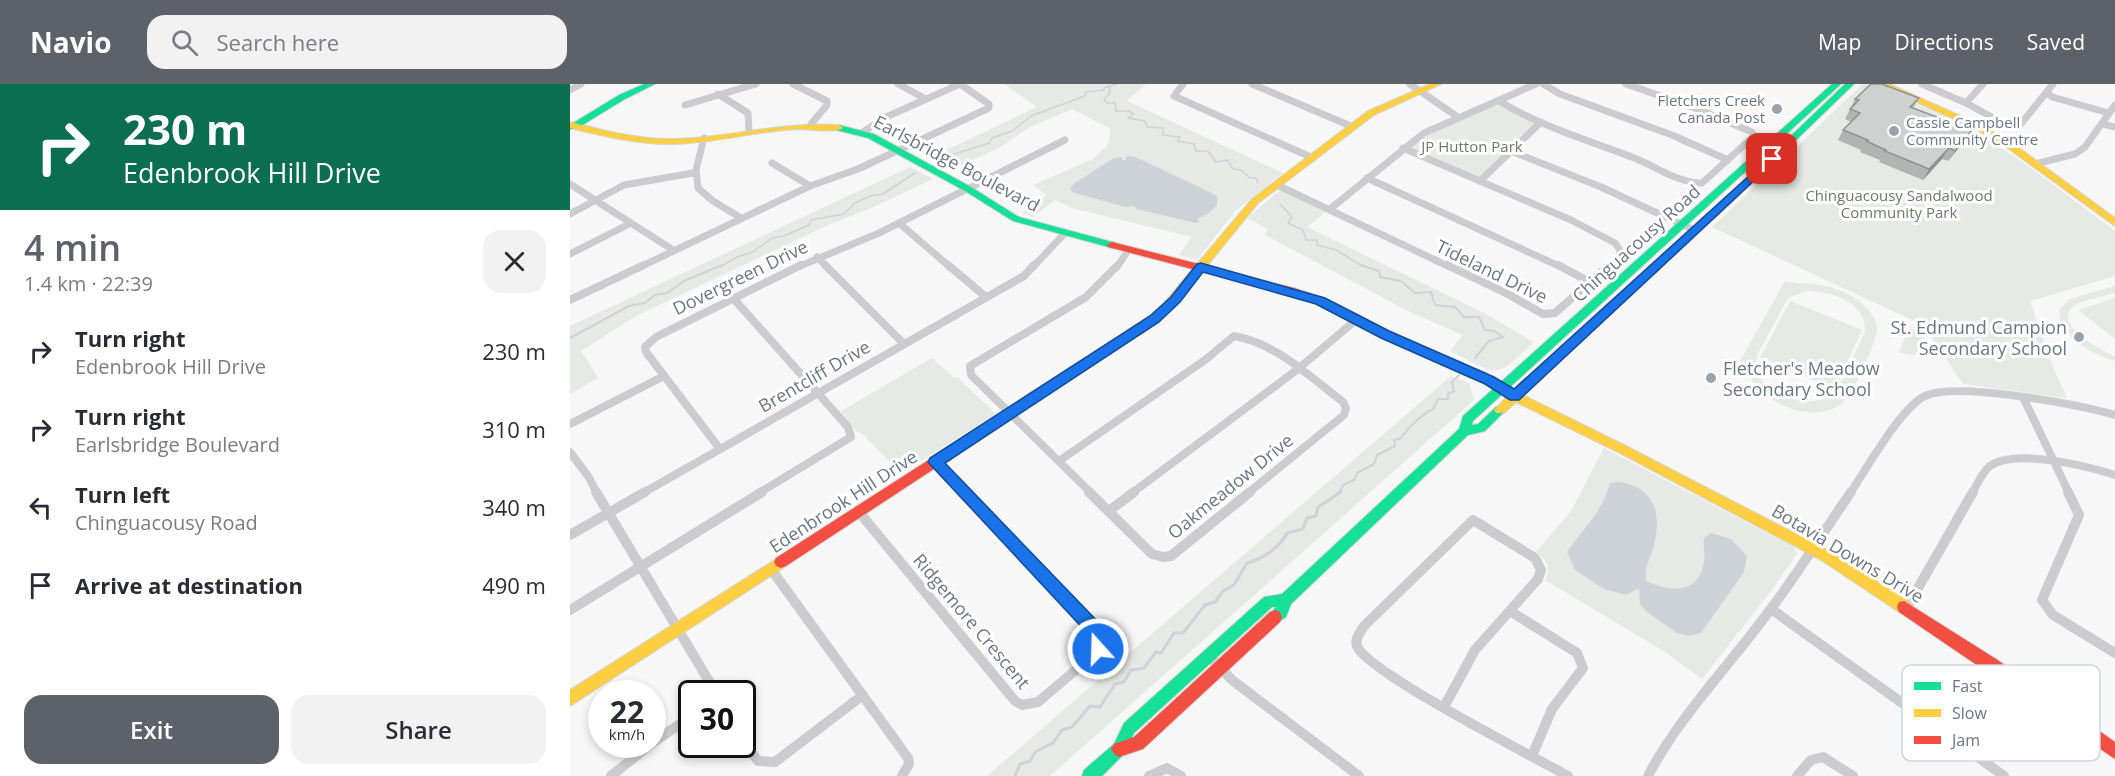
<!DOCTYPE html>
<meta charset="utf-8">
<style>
body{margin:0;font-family:"Open Sans",sans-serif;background:#f2f2f3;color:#2b2b33;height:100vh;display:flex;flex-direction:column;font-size:22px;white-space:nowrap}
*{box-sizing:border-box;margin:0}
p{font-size:20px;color:#7c7c81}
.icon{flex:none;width:33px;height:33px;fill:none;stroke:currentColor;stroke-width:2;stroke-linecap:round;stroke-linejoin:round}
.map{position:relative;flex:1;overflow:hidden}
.drawer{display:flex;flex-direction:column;background:#fff;width:570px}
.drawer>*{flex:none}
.top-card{background:#0b6e4f;color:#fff;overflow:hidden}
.speed{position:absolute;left:18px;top:596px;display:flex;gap:12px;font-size:30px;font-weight:700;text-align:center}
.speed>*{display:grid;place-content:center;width:78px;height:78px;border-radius:50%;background:#fff;box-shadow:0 3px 9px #0003;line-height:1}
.speed small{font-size:15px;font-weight:400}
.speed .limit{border:3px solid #111;border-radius:9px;background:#fff;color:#111}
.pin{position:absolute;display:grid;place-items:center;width:51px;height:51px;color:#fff;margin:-26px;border-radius:12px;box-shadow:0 3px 9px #0006}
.me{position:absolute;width:66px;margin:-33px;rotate:340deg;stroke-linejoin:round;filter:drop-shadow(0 0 4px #0008)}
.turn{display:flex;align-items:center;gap:21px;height:126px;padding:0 24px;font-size:27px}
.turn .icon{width:78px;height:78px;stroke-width:2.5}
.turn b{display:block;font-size:42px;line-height:51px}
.round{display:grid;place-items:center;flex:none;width:63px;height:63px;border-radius:18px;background:#f2f2f3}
.headline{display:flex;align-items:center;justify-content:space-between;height:102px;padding:0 24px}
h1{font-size:36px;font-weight:600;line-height:45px;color:#5d6169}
.cta{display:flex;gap:12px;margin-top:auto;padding:12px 24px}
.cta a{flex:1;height:69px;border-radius:18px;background:#5d6169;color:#fff;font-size:24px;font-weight:600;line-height:69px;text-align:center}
.cta a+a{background:#f2f2f3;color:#2b2b33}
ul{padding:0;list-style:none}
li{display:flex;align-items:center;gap:18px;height:78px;padding:0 24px}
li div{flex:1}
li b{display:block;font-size:22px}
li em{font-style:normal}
header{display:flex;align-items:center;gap:36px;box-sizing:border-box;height:84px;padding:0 30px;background:#5d6169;color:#fff}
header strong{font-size:28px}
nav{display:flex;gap:33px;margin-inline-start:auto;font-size:21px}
.search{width:420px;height:54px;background:#f2f2f3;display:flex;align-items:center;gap:15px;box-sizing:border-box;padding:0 21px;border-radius:18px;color:#7c7c81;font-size:22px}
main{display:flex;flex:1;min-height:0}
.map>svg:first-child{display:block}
</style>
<header>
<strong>Navio</strong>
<div class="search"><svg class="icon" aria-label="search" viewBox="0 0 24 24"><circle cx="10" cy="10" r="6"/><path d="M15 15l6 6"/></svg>Search here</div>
<nav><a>Map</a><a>Directions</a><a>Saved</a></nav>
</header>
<main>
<section class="drawer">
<div class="top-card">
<div class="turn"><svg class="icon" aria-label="right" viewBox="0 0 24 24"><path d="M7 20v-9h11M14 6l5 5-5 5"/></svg><div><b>230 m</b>Edenbrook Hill Drive</div></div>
</div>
<div class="headline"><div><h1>4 min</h1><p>1.4 km · 22:39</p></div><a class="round"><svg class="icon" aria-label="close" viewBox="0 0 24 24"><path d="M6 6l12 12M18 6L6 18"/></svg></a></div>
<ul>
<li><svg class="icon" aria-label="right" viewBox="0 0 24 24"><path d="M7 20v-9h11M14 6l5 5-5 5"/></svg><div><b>Turn right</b><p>Edenbrook Hill Drive</p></div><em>230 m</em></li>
<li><svg class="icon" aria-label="right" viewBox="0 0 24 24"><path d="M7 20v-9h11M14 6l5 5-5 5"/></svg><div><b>Turn right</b><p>Earlsbridge Boulevard</p></div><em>310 m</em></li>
<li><svg class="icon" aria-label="left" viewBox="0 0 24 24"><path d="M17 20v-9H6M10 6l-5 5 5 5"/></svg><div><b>Turn left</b><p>Chinguacousy Road</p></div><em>340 m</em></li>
<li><svg class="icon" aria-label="arrive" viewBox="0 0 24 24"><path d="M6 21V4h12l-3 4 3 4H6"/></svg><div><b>Arrive at destination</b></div><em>490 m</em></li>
</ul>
<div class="cta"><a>Exit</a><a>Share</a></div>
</section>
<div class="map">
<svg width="1545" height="692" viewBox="0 0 1545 692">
<rect width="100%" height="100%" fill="#f7f7f7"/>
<g fill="#e6e9e5" fill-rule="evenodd">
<path d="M434 0H576L557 17 713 89 665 127 627 176 609 171 622 153 502 124 485 116 463 133 452 129 476 111 463 101 523 75 538 61 541 45 502 25 458 44 431 63 382 85 360 74 467 23Z"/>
<path d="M1293 0H1298C1340 16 1380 33 1419 56 1463 83 1503 116 1545 147V192L1460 217 1485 288 1497 314 1393 300 1353 241 1142 143Z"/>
<path d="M925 21 933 22 965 41 910 93 903 92 842 65 843 61 856 51Z"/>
<path d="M340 83 363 95 299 125 256 142 66 232 11 267 28 294 0 310V242Z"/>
<path d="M709 107 714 108 755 128 737 143 914 229 964 258C922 298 930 291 880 267L893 251 840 228 695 151 698 145 677 134Z"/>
<path d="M1215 197C1225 200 1232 199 1242 200 1259 201 1276 207 1289 217 1297 224 1305 232 1307 243 1309 255 1281 314 1270 321 1237 342 1182 315 1174 278L1170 277ZM1236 207C1261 207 1297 218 1295 248L1266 309C1239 329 1179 310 1187 271L1218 214Z"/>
<path d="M1545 202V209C1533 213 1514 215 1504 222 1480 240 1532 267 1545 272V277C1522 270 1490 254 1489 226L1499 215Z"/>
<path d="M1545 214V255L1508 226Z"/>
<path d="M1220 217 1292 246 1265 305 1190 274Z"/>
<path d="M1339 243 1352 251 1358 261 1353 269 1341 271 1329 268Z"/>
<path d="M362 274 384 294 387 293 426 330 331 389 294 351 286 347 271 327Z"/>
<path d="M881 292 899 299 904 316 480 692H417Z"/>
<path d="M1034 364 1224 463 1227 470 1201 507 1132 595 1095 568 975 496C982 485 976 474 966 468L1001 427Z"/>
</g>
<g fill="#cdd3d6">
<path d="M556 72H563L638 107 647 112V121L639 129 627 135 630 138 626 139 566 125 564 122 555 123 502 108 500 104 505 99 544 74 552 73 553 76H556Z"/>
<path d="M1049 398C1084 403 1092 429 1084 461 1081 476 1074 480 1076 497 1099 508 1130 511 1134 477 1135 469 1133 461 1134 454L1141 449 1161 455 1177 472 1174 488 1131 549 1119 552 1107 549 1076 527 1070 520 1069 504 1056 511 1034 505 1005 486 997 468C1014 443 1032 429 1040 399Z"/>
</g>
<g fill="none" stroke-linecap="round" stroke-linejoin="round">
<g stroke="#cdd3d6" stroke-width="1.5">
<path d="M539 2 540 9 534 15 537 19H545L546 27H559L564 30 558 34 575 37 577 43 593 44V51L610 53 607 57 624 60 626 67H638L646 78 657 76 663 85 671 86 680 94H686L688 99"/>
<path d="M367 79 372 74 419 59 422 54 442 47 461 32 515 12 516 8 534 6V4L547 0"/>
<path d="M710 120 722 133 718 139 733 146 736 156H747V161L766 166 794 183"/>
<path d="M150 183 167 173 183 168 202 154 214 152 239 141 241 136 274 130 285 119 300 112 313 110 345 89"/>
</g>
<g stroke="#cdd3d6" stroke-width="2">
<path d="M791 181 809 187 810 193 831 197 845 209 861 208 865 221 885 223 894 233H909L915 246 924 247 933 253 919 257 905 274"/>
<path d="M0 254 59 222 75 219 85 211 97 209 114 197 152 181"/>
<path d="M769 409 773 401 784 396 787 389 804 380 807 371 825 362 824 356 831 354C837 345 853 329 863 325L868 315H878V310L884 307 882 298 889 291"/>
</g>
<path stroke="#cdd3d6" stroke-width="3" d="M445 692 450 680 460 677 465 668 483 659 492 646 502 643 520 622 530 623 545 600 554 598 561 586 574 584 586 568 591 569 604 549H613L635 521 645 518 653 507 664 501 677 479C693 475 710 463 717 449L733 445 737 434 746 432 748 423 771 408"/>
<g stroke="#d4d5d5" stroke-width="2">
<g id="fast">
<path d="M74 0H85L55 15 6 45H0V41L49 11Z"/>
<path d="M1262 0H1271L903 337 902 341 908 340 926 323H934L936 326 915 347 898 351 721 520 716 533 705 540 700 538 698 533 706 523H702L564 649 554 670 532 692H512L514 686 544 660 554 639 694 513 712 510 889 345 893 332Z"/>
<path d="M1275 0H1284L1162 118H1156V114Z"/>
<path d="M269 41 304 50 401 103 449 133 546 159 547 161 542 164 443 137 395 107 298 54 266 46 265 44Z"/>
</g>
</g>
<g stroke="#d4d5d5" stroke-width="2">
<g id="slow">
<path d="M860 0H871L804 31 688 119 602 225C592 234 570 255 557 253L556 250 557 247 580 232 594 219 682 115 798 27Z"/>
<path d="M1308 0H1319L1413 42 1445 61 1545 134V142L1439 65 1407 46Z"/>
<path d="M0 38C33 46 66 55 100 55 157 55 210 37 269 41L273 44C266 49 239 45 228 45 185 47 143 60 100 60 66 60 33 52 0 44Z"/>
<path d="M1159 113 1162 114V118L953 311 1056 362 1261 468 1339 518 1341 523 1339 528 1334 529 1329 528 1251 476 1048 368 946 318 934 329H926L924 326 937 313 907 295 905 292 907 289H915L944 306 1156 114Z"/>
<path d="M211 472 216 474 218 478 216 482 0 622V606Z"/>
</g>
</g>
<g stroke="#d4d5d5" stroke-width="2">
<g id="jam">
<path d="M542 158 724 204 754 214 819 247 915 289 917 292 915 295H907L811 253 746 220 721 211 538 163 537 161Z"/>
<path d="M561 246 566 250 565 253 216 482 211 484 206 482 204 478 206 474Z"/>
<path d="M1334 517 1426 575 1545 658V675L1329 528 1327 523 1329 518Z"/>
<path d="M705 526 710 528 712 533 710 538 573 665 549 673 544 670 541 665 544 660 564 653 700 528Z"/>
</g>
</g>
<g stroke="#ccccce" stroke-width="7">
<path d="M223 0 257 17V21L241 40"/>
<path d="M328 0 356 15"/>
<path d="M613 0 604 12 743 74"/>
<path d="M682 0 783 43"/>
<path d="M840 0 889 34"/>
<path d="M973 0 990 10 1102 51 1158 76"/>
<path d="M1352 0 1396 19 1433 39 1450 41 1483 0"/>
<path d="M0 6 11 0"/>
<path d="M1477 9 1482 13 1539 29"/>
<path d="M148 10 178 29 179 46"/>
<path d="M929 17C971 43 1021 57 1067 75 1088 84 1109 99 1132 99L1184 52 1182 48 1125 24 1056 0"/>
<path d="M1396 19 1413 0"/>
<path d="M115 21 186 0"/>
<path d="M1533 40 1545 43"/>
<path d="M293 48 316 33 390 0"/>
<path d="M134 54 126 86 128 104 143 117 171 134"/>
<path d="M833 64 1001 136 1045 159 1050 166V171L1037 183"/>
<path d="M941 67 1031 103 1126 147"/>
<path d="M202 79 240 102"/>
<path d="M1465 80 1505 70 1515 63 1545 21"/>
<path d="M797 94 991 183"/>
<path d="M910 97 971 38"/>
<path d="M0 100 103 166"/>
<path d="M707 101 880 183"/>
<path d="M760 125 854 49 966 0"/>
<path d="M0 130 54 101 123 89"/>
<path d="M329 139 380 183"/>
<path d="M0 170 61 139"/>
<path d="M247 173 257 183"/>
<path d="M70 183 240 102 288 85 419 24V20L390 0"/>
<path d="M228 183 309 149 495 56"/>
<path d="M463 183 495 149"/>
<path d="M547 183 559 165"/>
</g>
<g stroke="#ccccce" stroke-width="8">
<path d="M255 181 334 260"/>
<path d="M378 181 416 213"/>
<path d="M877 181 938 210 973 230 985 229 1039 181"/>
<path d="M988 181 1020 198"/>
<path d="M163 214 278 343 281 353 189 409"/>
<path d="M0 216 74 181"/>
<path d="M1453 313 1499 409"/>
<path d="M0 340 94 292"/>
<path d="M150 365 76 268 75 263 86 253 231 181"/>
<path d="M0 368 18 392 27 409"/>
<path d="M489 377 635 276 664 252C706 259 740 293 773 318L776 324 774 331 678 409"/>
<path d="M365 378 395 409"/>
<path d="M73 409 454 192 464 181"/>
<path d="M521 409 401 291 400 282 516 213 548 181"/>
<path d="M562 409 728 285 787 235"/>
<path d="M1280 409C1296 386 1331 323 1355 312 1387 297 1509 321 1545 331"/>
<path d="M1402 409C1407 401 1412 388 1420 382 1445 364 1517 382 1545 391"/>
</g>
<g stroke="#ccccce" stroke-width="10">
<path d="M26 408 146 609"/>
<path d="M519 408 582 470 593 473 601 472 680 408"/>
<path d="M1498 408 1509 431 1472 516 1483 531 1545 569"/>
<path d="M539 427 564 408"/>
<path d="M289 428 445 617 452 621 468 618 520 574 527 565 529 556 526 546 394 408"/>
<path d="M0 451 75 408"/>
<path d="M201 485 338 674 339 680 332 692"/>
<path d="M1201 525 1434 692"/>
<path d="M1336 525 1403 408"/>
<path d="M0 526 192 408"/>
<path d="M940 527 1007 569 1013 584 982 625 962 672"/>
<path d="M639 572 662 596 789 692"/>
<path d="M874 623 905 566 968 495 971 486 965 474 903 436 795 541C791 547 784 554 787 562 797 588 964 673 998 692"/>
<path d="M172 656 188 677 205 678 293 611"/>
<path d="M82 659 122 632"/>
<path d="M41 692 81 660"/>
<path d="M579 692 597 684 611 692"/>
<path d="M1078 692C1110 631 1160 581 1200 526 1229 488 1254 447 1281 408"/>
<path d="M1227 692 1241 676 1253 673 1283 692"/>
</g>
<use href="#fast" fill="#16e098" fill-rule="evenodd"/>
<use href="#slow" fill="#ffcf43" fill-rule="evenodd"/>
<use href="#jam" fill="#f24e42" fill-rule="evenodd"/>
</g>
<path fill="#b2b3b3" d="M1349 14 1343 24 1395 56 1378 77 1372 75 1353 96 1309 78 1310 76 1290 68 1291 66 1268 56 1273 46 1281 38 1275 35 1285 15Z"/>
<g fill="#919292">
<path d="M1402 46 1395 56 1378 77 1385 67Z"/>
<path d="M1379 64 1372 75 1353 96 1359 85Z"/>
</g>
<path fill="#cfd0d0" stroke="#919292" stroke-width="1.5" d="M1301 0H1312L1349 14 1340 23 1402 46 1385 67 1379 64 1359 85 1315 67 1316 66 1296 57 1298 56 1273 46 1290 29 1280 25 1289 16 1285 15Z"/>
<path fill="#1a73e8" stroke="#114b97" stroke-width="1.5" d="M1202 71 1207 75 1205 77 949 316H940L915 300 811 254 746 220 633 188 610 218 589 238 375 379 531 541 537 556 533 570 528 573 522 570 519 551 358 378 360 374 580 232 601 213 627 180 631 179 755 214 819 247 924 293 944 305Z"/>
<g fill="#9ba3ac" stroke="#fff" stroke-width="2">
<circle cx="1207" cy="25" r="6"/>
<circle cx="1324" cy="47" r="6"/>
<circle cx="1509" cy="253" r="6"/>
<circle cx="1141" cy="294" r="6"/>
</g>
<g text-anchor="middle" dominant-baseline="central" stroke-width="6" stroke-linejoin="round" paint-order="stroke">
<g font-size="15" fill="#6a7683" stroke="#fff" text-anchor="end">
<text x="1195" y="16">Fletchers Creek<tspan x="1195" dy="17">Canada Post</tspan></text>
<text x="1336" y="38" text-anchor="start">Cassie Campbell<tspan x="1336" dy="17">Community Centre</tspan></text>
</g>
<g font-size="15" fill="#6b7b69" stroke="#fff">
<text x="902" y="62">JP Hutton Park</text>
<text x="1329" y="111">Chinguacousy Sandalwood<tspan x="1329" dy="17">Community Park</tspan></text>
</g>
<g font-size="18" fill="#6a7683" stroke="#fff">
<text transform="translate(387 79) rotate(28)">Earlsbridge Boulevard</text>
<text transform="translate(1066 159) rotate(-42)">Chinguacousy Road</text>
<text transform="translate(922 187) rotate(26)">Tideland Drive</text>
<text transform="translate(170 193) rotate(-26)">Dovergreen Drive</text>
<text transform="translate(244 292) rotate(-30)">Brentcliff Drive</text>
<text transform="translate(660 402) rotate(-39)">Oakmeadow Drive</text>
<text transform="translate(273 417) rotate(-33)">Edenbrook Hill Drive</text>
<text transform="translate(1278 469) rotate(31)">Botavia Downs Drive</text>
<text transform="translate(402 537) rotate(50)">Ridgemore Crescent</text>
</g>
<g font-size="18" fill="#6a7683" stroke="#fff" text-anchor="end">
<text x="1497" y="243">St. Edmund Campion<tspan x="1497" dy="21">Secondary School</tspan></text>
<text x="1153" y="284" text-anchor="start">Fletcher's Meadow<tspan x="1153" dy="21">Secondary School</tspan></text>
</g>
</g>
<rect x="1332" y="581" width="198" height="96" rx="9" fill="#fff" stroke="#d2d6da" stroke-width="1.5"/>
<rect x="1344" y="598" width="27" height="8" fill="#16e098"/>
<rect x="1344" y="625" width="27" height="8" fill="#ffcf43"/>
<rect x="1344" y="652" width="27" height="8" fill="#f24e42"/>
<g font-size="16" fill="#6a7683">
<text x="1382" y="608">Fast</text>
<text x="1382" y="635">Slow</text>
<text x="1382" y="662">Jam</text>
</g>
</svg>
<div class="speed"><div>22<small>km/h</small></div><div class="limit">30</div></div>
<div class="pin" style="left:1202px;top:75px;background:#d93025"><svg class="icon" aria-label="arrive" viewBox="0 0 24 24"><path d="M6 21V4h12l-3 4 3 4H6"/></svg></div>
<svg class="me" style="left:528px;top:565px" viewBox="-20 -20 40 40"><circle r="17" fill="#1a73e8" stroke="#fff" stroke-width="3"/><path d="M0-11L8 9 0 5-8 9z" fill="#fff"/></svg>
</div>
</main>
